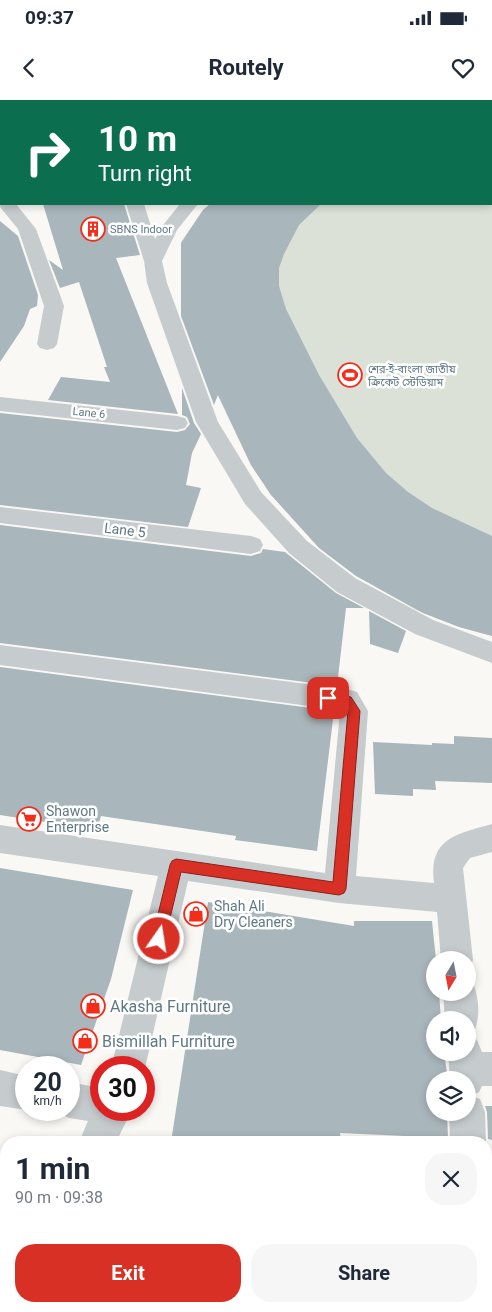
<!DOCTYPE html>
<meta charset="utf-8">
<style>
body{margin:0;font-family:Roboto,"Noto Sans Bengali",sans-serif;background:#f6f6f7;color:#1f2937;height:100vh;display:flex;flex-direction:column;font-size:19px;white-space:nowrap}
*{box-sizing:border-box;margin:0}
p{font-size:16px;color:#747a83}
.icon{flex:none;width:28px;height:28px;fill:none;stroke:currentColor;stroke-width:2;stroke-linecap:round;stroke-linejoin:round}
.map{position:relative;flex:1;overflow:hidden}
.details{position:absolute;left:0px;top:1036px;width:492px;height:176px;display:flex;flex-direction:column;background:#fff;border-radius:20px 20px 0 0;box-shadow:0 2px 8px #0003}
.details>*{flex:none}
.banner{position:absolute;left:0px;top:0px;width:492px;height:105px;box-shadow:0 2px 8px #0003;background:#0b6e4f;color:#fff;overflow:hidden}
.needle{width:32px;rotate:190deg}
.tools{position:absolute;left:426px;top:851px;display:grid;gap:10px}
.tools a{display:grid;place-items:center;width:50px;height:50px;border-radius:50%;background:#fff;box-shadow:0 2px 8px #0003;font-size:25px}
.speed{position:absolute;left:15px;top:956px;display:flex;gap:10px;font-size:25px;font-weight:700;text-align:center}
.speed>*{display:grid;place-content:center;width:65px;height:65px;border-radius:50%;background:#fff;box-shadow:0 2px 8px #0003;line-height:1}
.speed small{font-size:12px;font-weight:400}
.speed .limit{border:8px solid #d22;background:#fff;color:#111}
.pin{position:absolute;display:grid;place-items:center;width:42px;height:42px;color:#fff;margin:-21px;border-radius:10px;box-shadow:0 2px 8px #0006}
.me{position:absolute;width:55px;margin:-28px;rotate:13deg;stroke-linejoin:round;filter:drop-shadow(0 0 4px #0008)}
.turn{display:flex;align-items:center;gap:18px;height:105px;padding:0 15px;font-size:22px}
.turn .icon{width:65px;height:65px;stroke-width:2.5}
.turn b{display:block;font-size:35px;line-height:42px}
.round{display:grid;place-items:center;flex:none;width:52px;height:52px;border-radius:20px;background:#f6f6f7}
.head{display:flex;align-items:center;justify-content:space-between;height:85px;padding:0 15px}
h1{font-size:30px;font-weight:700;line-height:38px}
.action{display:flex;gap:10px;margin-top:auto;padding:10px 15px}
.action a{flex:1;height:58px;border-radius:20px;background:#d93025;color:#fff;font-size:20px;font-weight:700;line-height:58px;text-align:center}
.action a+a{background:#f6f6f7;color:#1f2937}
.status{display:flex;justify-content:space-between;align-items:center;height:35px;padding:0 25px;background:#fff;direction:ltr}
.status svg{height:14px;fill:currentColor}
header{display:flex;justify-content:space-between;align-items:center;height:65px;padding:0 15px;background:#fff;font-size:22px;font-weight:700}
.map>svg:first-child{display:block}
</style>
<div class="status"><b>09:37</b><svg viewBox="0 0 49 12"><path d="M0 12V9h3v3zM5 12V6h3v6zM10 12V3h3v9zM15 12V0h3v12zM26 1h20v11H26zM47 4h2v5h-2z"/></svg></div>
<header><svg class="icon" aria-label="back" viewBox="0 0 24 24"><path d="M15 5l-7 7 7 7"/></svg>Routely<svg class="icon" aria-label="heart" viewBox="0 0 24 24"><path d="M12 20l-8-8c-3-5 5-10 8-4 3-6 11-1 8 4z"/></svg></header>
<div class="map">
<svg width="492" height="1212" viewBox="0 0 492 1212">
<rect width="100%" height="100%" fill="#f9f8f5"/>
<path fill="#dbe1d6" d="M492 23V536L459 527 416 510 376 487 271 395 251 365 193 244 181 203V167L189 144 181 142 203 110 210 104H491Z"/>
<g fill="#a9b6bb">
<path d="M43 104H124L140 155 116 158 178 314 48 300 61 277 110 282 104 267H107L79 182 60 188 49 160 63 170Z"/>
<path d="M210 104H321L299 125 284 154 279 168V186L286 209 319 275 357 338 386 373 408 392 432 408 492 436V536L459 527 423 513 356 476 319 448 271 395 251 365 218 295 214 305 181 216V143L203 110Z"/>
<path d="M0 121 18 136 38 195 37 206 30 209 24 226 0 262Z"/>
<path d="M182 288 194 323 201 334 192 353 186 385 201 388 188 427 0 405V313L177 332 185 330 190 324 187 317 182 315Z"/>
<path d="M0 425 251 456 261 453 263 449 285 452 336 493 364 508H346L337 586 0 543Z"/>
<path d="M369 511 406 531 398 553 370 544Z"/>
<path d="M0 567 334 611 317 751 235 740 236 736 101 716 97 730 0 715Z"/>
<path d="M454 636 492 638V683L435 681 436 690 413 689V696L375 694 373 642 432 645V643L454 644Z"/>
<path d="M0 768 133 790 111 879 81 965 0 950Z"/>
<path d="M208 802 354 826V821H432L436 860 435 892H439L441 920H435V952H444L448 980H435V1012H447L448 1038 340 1033 341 1042H171Z"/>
<path d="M485 1006H492V1040L488 1039 487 1012Z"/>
</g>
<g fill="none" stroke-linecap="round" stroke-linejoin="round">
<g stroke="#b6bdc0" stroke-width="2">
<rect id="major" x="0" y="29" width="1" height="10"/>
</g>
<g fill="#c6cbce" fill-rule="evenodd">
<path d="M446 0H462L463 1H447Z"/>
<rect x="491" y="11" width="1" height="10"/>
<path d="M1 100V104H16L36 129 64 206 57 244 54 248 47 250 40 248 37 244 44 206 18 129 0 107Z"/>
<path d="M126 104H144L155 139 163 125 180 104H198L177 130 162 161 167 183 218 322 261 392 307 441 355 478 433 520 492 542V563L415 534 337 492 289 453 245 404 196 322 147 183 144 161Z"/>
<path d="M0 297 177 316 185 318 188 323 185 328 177 330 0 311Z"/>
<path d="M0 407 251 436 260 439 263 445 260 451 251 454 0 423Z"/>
<path d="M0 545 347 589 357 592 368 611 356 776 434 783C428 738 457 734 492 724V752L470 758 463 768 473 860 469 871 468 860H441L437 812 339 803 188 781 145 968 144 972V968H111L158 776 0 753V725L325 773 340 612 339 610 0 565Z"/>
<path d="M468 879 472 880C479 897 481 915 474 932L468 935V920H445L443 892H468Z"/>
<path d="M468 936 477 940 482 952H492V986H482L479 992 471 996 480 999 485 1012 486 1042H450L449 1012H468V980H450L448 952H468Z"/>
<path d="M0 970 26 976 27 1010 0 1006Z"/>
<path d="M69 982 101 988V1010H132L116 1042H79L88 1021 69 1018 57 1012 55 1010H69Z"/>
<path d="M486 1187 492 1190V1212H465L464 1206H486Z"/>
<path d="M6 1196V1206H42L40 1212H0Z"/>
</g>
<use href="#major" fill="#fff" fill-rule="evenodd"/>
</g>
<path fill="#d93025" stroke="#8d1f18" d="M328 593 351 597 360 611 346 789 344 793 339 795 181 772 165 839 163 843 159 845 154 843 152 839 170 765 172 761 176 759 333 782 348 611 343 604 324 601 322 598 324 594Z"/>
<defs>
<g id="building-ring" transform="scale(1.25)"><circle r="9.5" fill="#fff" stroke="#f42d1a" stroke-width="1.5"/><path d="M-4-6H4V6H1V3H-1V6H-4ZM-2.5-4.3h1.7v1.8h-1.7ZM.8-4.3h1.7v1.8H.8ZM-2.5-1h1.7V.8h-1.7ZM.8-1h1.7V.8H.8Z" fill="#f42d1a"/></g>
<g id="stadium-ring" transform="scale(1.25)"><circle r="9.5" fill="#fff" stroke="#f42d1a" stroke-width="1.5"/><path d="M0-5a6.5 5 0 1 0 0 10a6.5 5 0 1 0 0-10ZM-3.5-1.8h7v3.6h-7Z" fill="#f42d1a"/></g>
<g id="supermarket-ring" transform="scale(1.25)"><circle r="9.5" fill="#fff" stroke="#f42d1a" stroke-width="1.5"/><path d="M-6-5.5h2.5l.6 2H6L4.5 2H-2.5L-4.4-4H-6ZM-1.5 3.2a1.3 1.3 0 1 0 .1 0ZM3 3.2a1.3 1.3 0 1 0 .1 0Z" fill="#f42d1a"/></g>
<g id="shop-ring" transform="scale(1.25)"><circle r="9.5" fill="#fff" stroke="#f42d1a" stroke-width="1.5"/><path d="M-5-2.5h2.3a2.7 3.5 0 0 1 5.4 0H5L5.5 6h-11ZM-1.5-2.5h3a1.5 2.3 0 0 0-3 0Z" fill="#f42d1a"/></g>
</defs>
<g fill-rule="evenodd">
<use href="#building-ring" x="93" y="129"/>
<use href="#stadium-ring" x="350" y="275"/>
<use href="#supermarket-ring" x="29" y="719"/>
<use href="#shop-ring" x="196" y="814"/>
<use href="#shop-ring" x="93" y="906"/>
<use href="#shop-ring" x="85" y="941"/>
</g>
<g text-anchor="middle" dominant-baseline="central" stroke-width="5" stroke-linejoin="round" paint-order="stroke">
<g font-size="11" fill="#607984" stroke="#fff" text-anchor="start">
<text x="110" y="129">SBNS Indoor</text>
<text x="368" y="269">শের-ই-বাংলা জাতীয়<tspan x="368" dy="13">ক্রিকেট স্টেডিয়াম</tspan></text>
</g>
<g font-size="11" fill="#607984" stroke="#fff">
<text transform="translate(89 313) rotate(6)">Lane 6</text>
</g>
<g font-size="14" fill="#607984" stroke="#fff">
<text transform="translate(125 430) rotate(7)">Lane 5</text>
</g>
<g font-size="14" fill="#607984" stroke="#fff" text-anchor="start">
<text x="46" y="711">Shawon<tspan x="46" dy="16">Enterprise</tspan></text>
<text x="214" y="806">Shah Ali<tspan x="214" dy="16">Dry Cleaners</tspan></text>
</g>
<g font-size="16" fill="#607984" stroke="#fff" text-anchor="start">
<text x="110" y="906">Akasha Furniture</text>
<text x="102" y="941">Bismillah Furniture</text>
</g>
</g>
</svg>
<div class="tools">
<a><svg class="needle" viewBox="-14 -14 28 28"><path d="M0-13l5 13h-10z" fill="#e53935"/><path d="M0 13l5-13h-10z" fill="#747a83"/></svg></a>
<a><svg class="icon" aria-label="sound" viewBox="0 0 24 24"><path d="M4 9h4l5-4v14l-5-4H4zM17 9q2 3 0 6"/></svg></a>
<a><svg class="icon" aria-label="layers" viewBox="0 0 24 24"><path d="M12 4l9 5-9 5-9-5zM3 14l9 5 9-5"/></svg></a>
</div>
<div class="speed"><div>20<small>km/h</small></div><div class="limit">30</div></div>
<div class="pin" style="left:328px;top:598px;background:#d93025"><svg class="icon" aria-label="arrive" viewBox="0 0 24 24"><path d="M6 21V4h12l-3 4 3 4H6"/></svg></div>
<svg class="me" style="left:159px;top:839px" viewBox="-20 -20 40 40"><circle r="17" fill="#d93025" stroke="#fff" stroke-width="3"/><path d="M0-11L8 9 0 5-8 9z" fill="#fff"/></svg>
<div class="banner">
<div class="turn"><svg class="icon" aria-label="right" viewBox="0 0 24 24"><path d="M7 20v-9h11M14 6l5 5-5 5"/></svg><div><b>10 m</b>Turn right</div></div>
</div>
<section class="details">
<div class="head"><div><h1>1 min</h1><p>90 m · 09:38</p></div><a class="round"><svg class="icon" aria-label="close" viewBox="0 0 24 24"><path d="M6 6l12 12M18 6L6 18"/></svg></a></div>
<div class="action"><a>Exit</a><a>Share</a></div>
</section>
</div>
